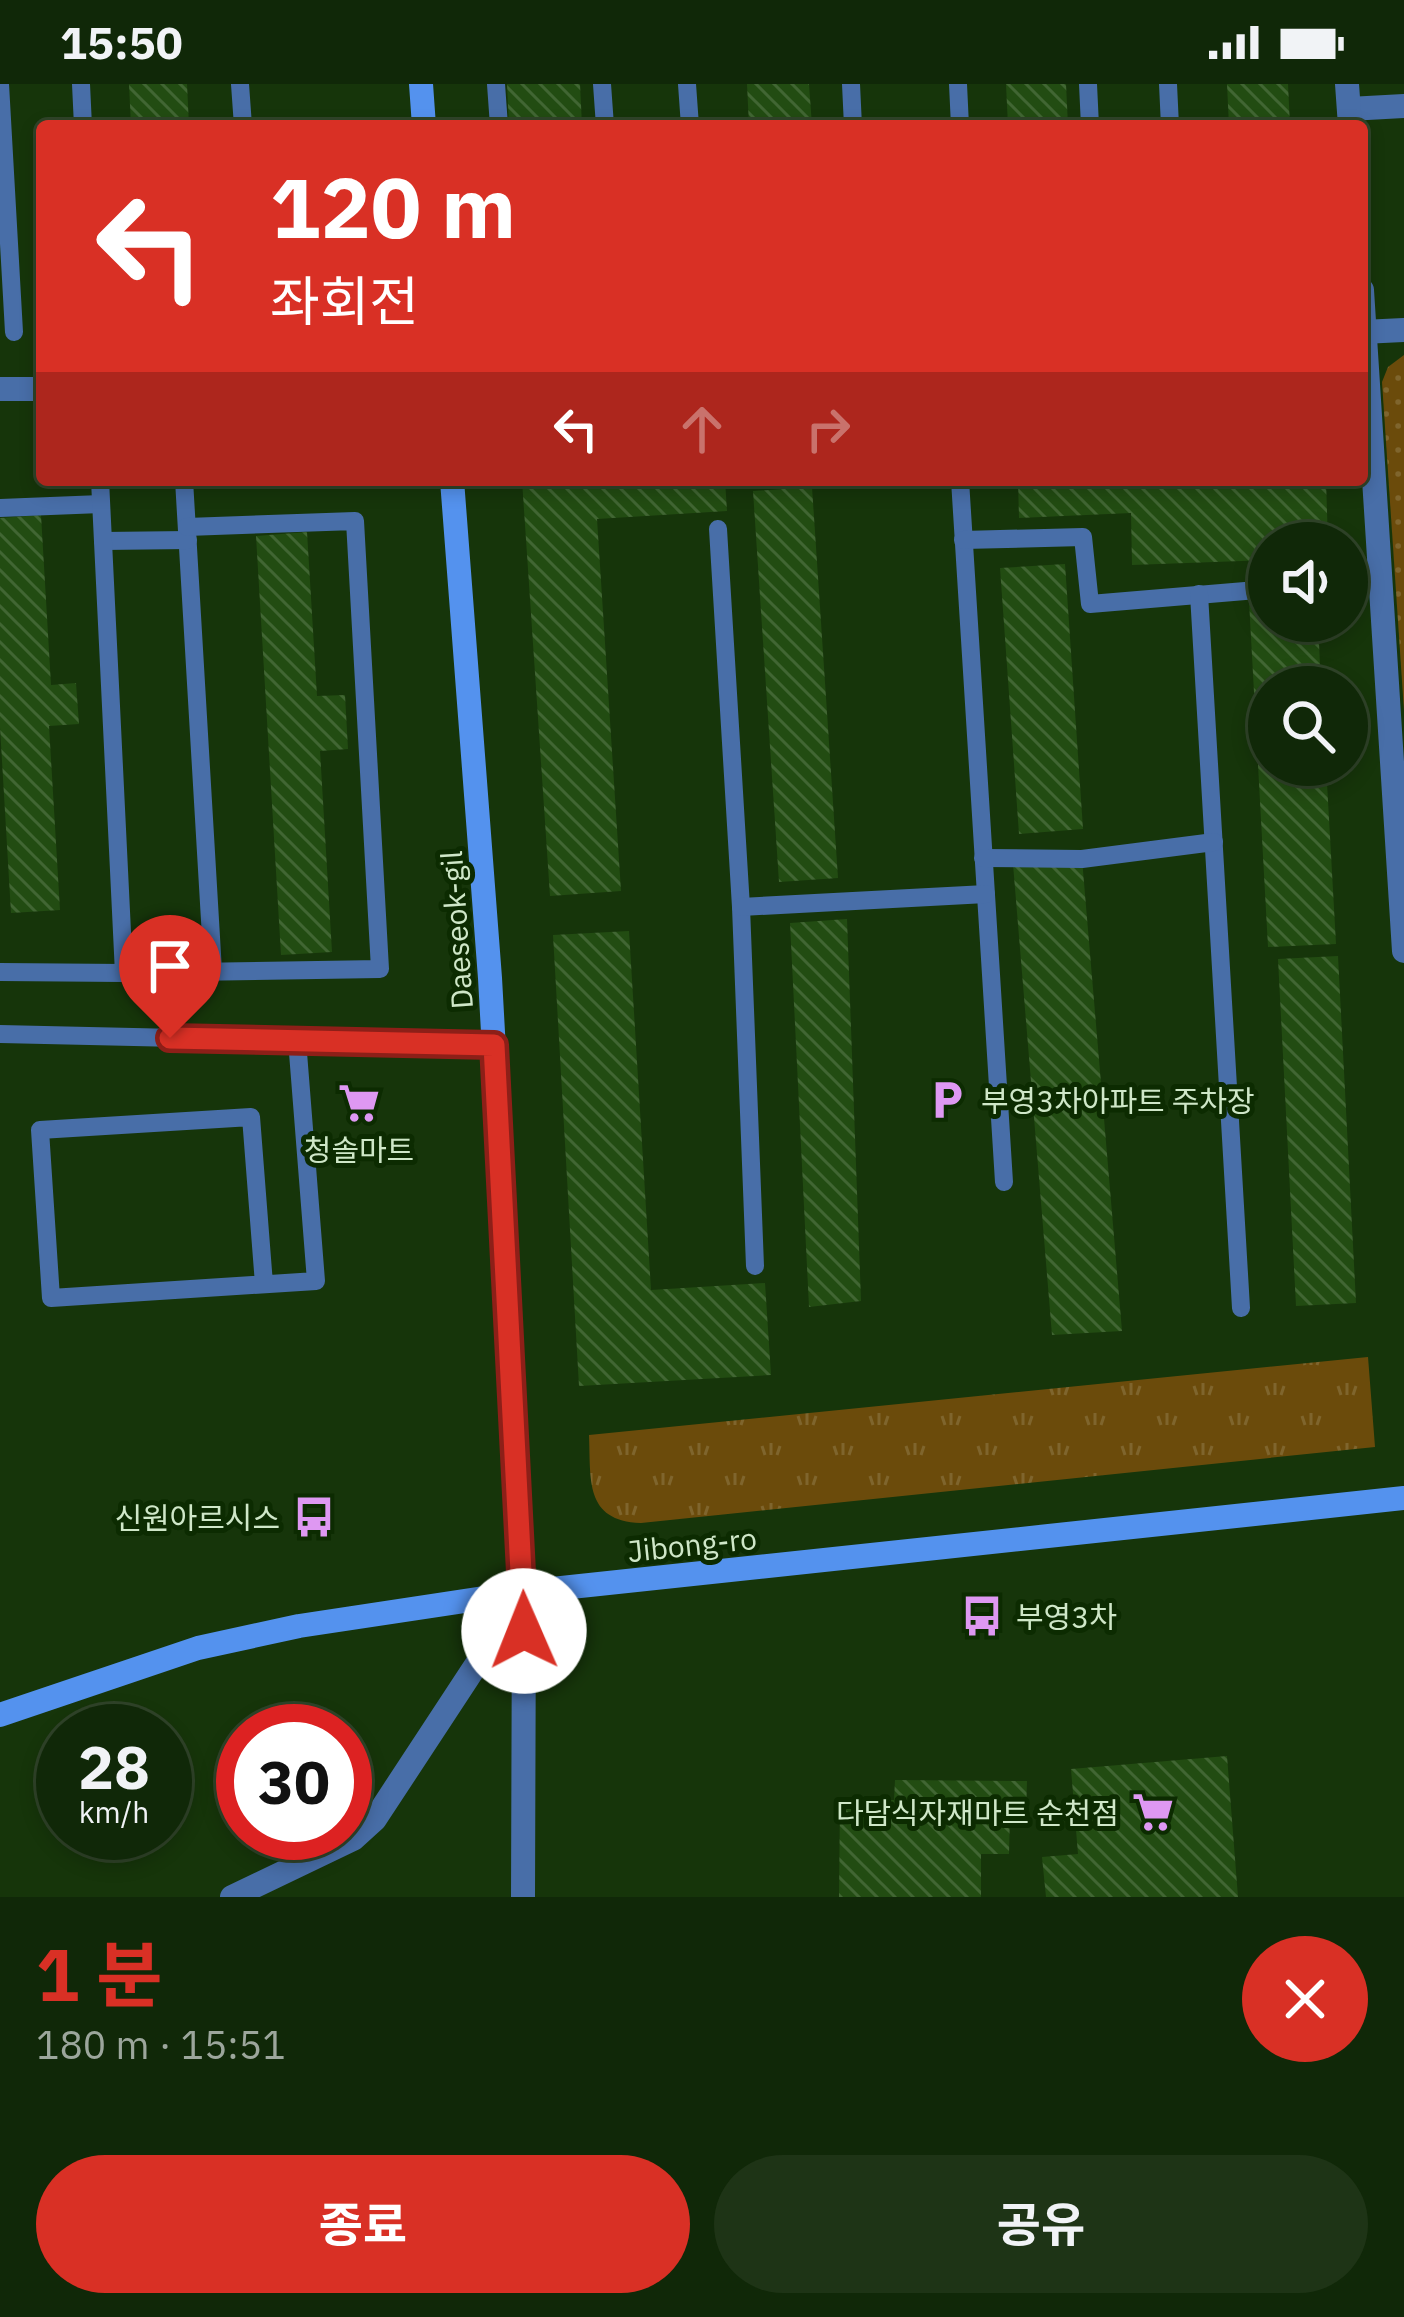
<!DOCTYPE html>
<html lang="ko">
<meta charset="utf-8">
<style>
body{margin:0;font-family:"IBM Plex Sans","Noto Sans KR",sans-serif;background:#1e3416;color:#f1f3f6;height:100vh;display:flex;flex-direction:column;font-size:45px;white-space:nowrap}
*{box-sizing:border-box;margin:0}
p{font-size:39px;color:#9ca69c}
.icon{flex:none;width:66px;height:66px;fill:none;stroke:currentColor;stroke-width:2;stroke-linecap:round;stroke-linejoin:round}
.map{position:relative;height:1813px;overflow:hidden}
.side{display:flex;flex-direction:column;background:#102808;flex:1}
.side>*{flex:none}
.hud{position:absolute;left:36px;top:36px;width:1332px;height:366px;border-radius:12px;box-shadow:0 6px 18px #0003,0 0 0 3px #304429;background:#d93025;color:#fff;overflow:hidden}
.buttons{position:absolute;left:1248px;top:438px;display:grid;gap:24px}
.buttons a{display:grid;place-items:center;width:120px;height:120px;border-radius:50%;background:#102808;box-shadow:0 6px 18px #0003,0 0 0 3px #304429;font-size:60px}
.speed{position:absolute;left:36px;top:1620px;display:flex;gap:24px;font-size:60px;font-weight:700;text-align:center}
.speed>*{display:grid;place-content:center;width:156px;height:156px;border-radius:50%;background:#102808;box-shadow:0 6px 18px #0003,0 0 0 3px #304429;line-height:1}
.speed small{font-size:30px;font-weight:400}
.speed .limit{border:18px solid #d22;background:#fff;color:#111}
.pin{position:absolute;display:grid;place-items:center;width:102px;height:102px;color:#fff;margin:-123px -51px;border-radius:50% 50% 50% 0;rotate:-45deg;box-shadow:0 0 12px #0007}
.pin .icon{rotate:45deg}
.me{position:absolute;width:132px;margin:-66px;rotate:359deg;stroke-linejoin:round;filter:drop-shadow(0 0 9px #0008)}
.turn{display:flex;align-items:center;gap:42px;height:252px;padding:0 36px;font-size:54px}
.turn .icon{width:156px;height:156px;stroke-width:2.5}
.turn b{display:block;font-size:84px;line-height:102px}
.lanes{display:flex;align-items:center;height:114px;padding:0 36px;background:#0003;justify-content:center;gap:60px;direction:ltr}
.lanes .off{opacity:.35}
.round{display:grid;place-items:center;flex:none;width:126px;height:126px;border-radius:63px;background:#1e3416}
.headline{display:flex;align-items:center;justify-content:space-between;height:204px;padding:0 36px}
h1{font-size:72px;font-weight:700;line-height:90px;color:#d93025}
.cta{display:flex;gap:24px;margin-top:auto;padding:24px 36px}
.cta a{flex:1;height:138px;border-radius:72px;background:#d93025;color:#fff;font-size:48px;font-weight:700;line-height:138px;text-align:center}
.cta a+a{background:#1e3416;color:#f1f3f6}
.status{display:flex;justify-content:space-between;align-items:center;height:84px;padding:0 60px;background:#102808;direction:ltr}
.status svg{height:33px;fill:currentColor}
.map>svg:first-child{display:block}
</style>
<div class="status"><b>15:50</b><svg viewBox="0 0 49 12"><path d="M0 12V9h3v3zM5 12V6h3v6zM10 12V3h3v9zM15 12V0h3v12zM26 1h20v11H26zM47 4h2v5h-2z"/></svg></div>
<div class="map">
<svg width="1404" height="1813" viewBox="0 0 1404 1813">
<defs>
<pattern id="grass-tufts" width="24" height="20" patternUnits="userSpaceOnUse" patternTransform="scale(3)"><rect width="24" height="20" fill="#6b4b0b"/><path d="M3 7l-1-3M5 7V3M7 7l1-3M15 17l-1-3M17 17v-4M19 17l1-3" fill="none" stroke="#7f652d"/></pattern>
<pattern id="park-dots" width="8" height="8" patternUnits="userSpaceOnUse" patternTransform="scale(3)"><rect width="8" height="8" fill="#6b4b0b"/><path d="M2 2h.1M6 6h.1" fill="none" stroke="#7f652d" stroke-width="1.8" stroke-linecap="round"/></pattern>
<pattern id="building-back-hatch" width="6" height="6" patternUnits="userSpaceOnUse" patternTransform="scale(3)"><rect width="6" height="6" fill="#224c12"/><path d="M-1 5l2 2M0 0l6 6M5-1l2 2" fill="none" stroke="#416633"/></pattern>
</defs>
<rect width="100%" height="100%" fill="#16350a"/>
<path fill="url(#grass-tufts)" d="M1368 1273 1375 1363 641 1439C584 1437 591 1395 589 1351Z"/>
<path fill="url(#park-dots)" d="M1404 271V627L1382 298 1388 283Z"/>
<g fill="url(#building-back-hatch)">
<path d="M129 0H187L189 42H131Z"/>
<path d="M507 0H580L582 42H509Z"/>
<path d="M747 0H809L812 42H749Z"/>
<path d="M1006 0H1066L1068 42H1008Z"/>
<path d="M1227 0H1288L1290 42H1229Z"/>
<path d="M522 396H725L727 427 597 435 621 807 550 812Z"/>
<path d="M1018 396H1326L1328 459H1269V476L1132 481 1131 429 1019 434Z"/>
<path d="M812 403 838 794 779 798 753 407Z"/>
<path d="M41 431 51 601 76 599 79 640 49 642 60 826 11 829 0 643V434Z"/>
<path d="M307 448 317 612 345 611 348 665 320 667 332 868 281 871 256 452Z"/>
<path d="M1065 480 1083 745 1019 750 1000 484Z"/>
<path d="M1269 516V537H1318L1321 603H1269V681H1326L1336 860 1268 863 1249 517Z"/>
<path d="M1082 775 1122 1247 1052 1251 1013 780Z"/>
<path d="M847 835 861 1217 809 1223 790 839Z"/>
<path d="M629 847 651 1206 765 1199 771 1291 579 1302 553 851Z"/>
<path d="M1338 872 1356 1219 1296 1222 1278 875Z"/>
<path d="M1227 1672 1238 1813H1046L1042 1773 1078 1770 1071 1685Z"/>
<path d="M895 1696 1027 1697 1026 1731H1010L1009 1770H981V1813H839L840 1716H894Z"/>
</g>
<g fill="none" stroke-linecap="round" stroke-linejoin="round">
<g stroke="#486ea8" stroke-width="18">
<path d="M0 0 14 248"/>
<path d="M81 0 83 42"/>
<path d="M240 0 243 42"/>
<path d="M496 0 499 42"/>
<path d="M602 0 605 42"/>
<path d="M687 0 690 42"/>
<path d="M851 0 853 42"/>
<path d="M958 0 960 42"/>
<path d="M1088 0 1090 42"/>
<path d="M1168 0 1170 42"/>
<path d="M184 396 213 887"/>
<path d="M960 396 1004 1098"/>
<path d="M0 424 101 420"/>
<path d="M718 445 741 823 755 1182"/>
<path d="M963 456 1083 453 1090 520 1269 505"/>
<path d="M103 457 188 456"/>
<path d="M1347 500 1379 497"/>
<path d="M1199 510 1241 1224"/>
<path d="M983 774 1082 775 1214 758"/>
<path d="M741 823 986 810"/>
<path d="M0 888 124 889 100 396"/>
<path d="M124 889 380 885 355 437 187 443"/>
<path d="M0 950 494 961"/>
<path d="M264 1200 251 1033 40 1046 51 1214 316 1197 297 956"/>
</g>
<g stroke="#486ea8" stroke-width="24">
<path d="M1349 25 1404 22"/>
<path d="M0 305H42"/>
<path d="M232 1813 353 1755 375 1735 524 1508"/>
<path d="M523 1813 524 1511"/>
</g>
<g stroke="#486ea8" stroke-width="24">
<path d="M1347 0 1350 42"/>
<path d="M1362 206 1404 867"/>
<path d="M1362 248 1404 246"/>
</g>
<g stroke="#5492ee" stroke-width="24">
<path d="M421 0 424 42"/>
<path d="M452 396 490 894 524 1508"/>
<path d="M0 1631 198 1564 299 1542 524 1508 1404 1414"/>
</g>
</g>
<g fill="none" stroke-linecap="round" stroke-linejoin="round">
<g stroke="#8d1f18" stroke-width="30">
<path id="route" d="M170 954 494 961 524 1547"/>
</g>
<use href="#route" stroke="#d93025" stroke-width="21"/>
</g>
<defs>
<g id="parking-bare" transform="scale(3.24)"><path d="M-3.5-5.5H1a3.5 3.5 0 0 1 0 7H-1V5.5H-3.5ZM-1-3.4V-.6H.8a1.4 1.4 0 0 0 0-2.8Z" fill="#de98f2" stroke="#0c2b01" stroke-width="2.5" paint-order="stroke"/></g>
<g id="supermarket-bare" transform="scale(3.24)"><path d="M-6-5.5h2.5l.6 2H6L4.5 2H-2.5L-4.4-4H-6ZM-1.5 3.2a1.3 1.3 0 1 0 .1 0ZM3 3.2a1.3 1.3 0 1 0 .1 0Z" fill="#de98f2" stroke="#0c2b01" stroke-width="2.5" paint-order="stroke"/></g>
<g id="bus-bare" transform="scale(3.24)"><path d="M-5-6H5V4H4V6H2V4H-2V6H-4V4H-5ZM-3.5-4V0h7V-4ZM-3.5 1.2v1.5H-2V1.2ZM2 1.2v1.5H3.5V1.2Z" fill="#de98f2" stroke="#0c2b01" stroke-width="2.5" paint-order="stroke"/></g>
</defs>
<g fill-rule="evenodd">
<use href="#parking-bare" x="947" y="1016"/>
<use href="#supermarket-bare" x="359" y="1019"/>
<use href="#bus-bare" x="314" y="1433"/>
<use href="#bus-bare" x="982" y="1532"/>
<use href="#supermarket-bare" x="1153" y="1728"/>
</g>
<g text-anchor="middle" dominant-baseline="central" stroke-width="10" stroke-linejoin="round" paint-order="stroke">
<g font-size="30" fill="#cfe7c8" stroke="#0c2b01">
<text transform="translate(456 846) rotate(-94)">Daeseok-gil</text>
<text transform="translate(692 1460) rotate(-6)">Jibong-ro</text>
</g>
<g font-size="30" fill="#cfe7c8" stroke="#0c2b01" text-anchor="start">
<text x="981" y="1016">부영3차아파트 주차장</text>
<text x="359" y="1065" text-anchor="middle">청솔마트</text>
<text x="280" y="1433" text-anchor="end">신원아르시스</text>
<text x="1016" y="1532">부영3차</text>
<text x="1119" y="1728" text-anchor="end">다담식자재마트 순천점</text>
</g>
</g>
</svg>
<div class="buttons">
<a><svg class="icon" aria-label="sound" viewBox="0 0 24 24"><path d="M4 9h4l5-4v14l-5-4H4zM17 9q2 3 0 6"/></svg></a>
<a><svg class="icon" aria-label="search" viewBox="0 0 24 24"><circle cx="10" cy="10" r="6"/><path d="M15 15l6 6"/></svg></a>
</div>
<div class="speed"><div>28<small>km/h</small></div><div class="limit">30</div></div>
<div class="pin" style="left:170px;top:954px;background:#d93025"><svg class="icon" aria-label="arrive" viewBox="0 0 24 24"><path d="M6 21V4h12l-3 4 3 4H6"/></svg></div>
<svg class="me" style="left:524px;top:1547px" viewBox="-20 -20 40 40"><circle r="19" fill="#fff"/><path d="M0-13L10 11 0 6-10 11z" fill="#d93025"/></svg>
<div class="hud">
<div class="turn"><svg class="icon" aria-label="left" viewBox="0 0 24 24"><path d="M17 20v-9H6M10 6l-5 5 5 5"/></svg><div><b>120 m</b>좌회전</div></div>
<div class="lanes"><svg class="icon" aria-label="left" viewBox="0 0 24 24"><path d="M17 20v-9H6M10 6l-5 5 5 5"/></svg><svg class="icon off" aria-label="ahead" viewBox="0 0 24 24"><path d="M12 20V5M6 11l6-6 6 6"/></svg><svg class="icon off" aria-label="right" viewBox="0 0 24 24"><path d="M7 20v-9h11M14 6l5 5-5 5"/></svg></div>
</div>
</div>
<section class="side">
<div class="headline"><div><h1>1 분</h1><p>180 m · 15:51</p></div><a class="round" style="background:#d93025;color:#fff"><svg class="icon" aria-label="close" viewBox="0 0 24 24"><path d="M6 6l12 12M18 6L6 18"/></svg></a></div>
<div class="cta"><a>종료</a><a>공유</a></div>
</section>
